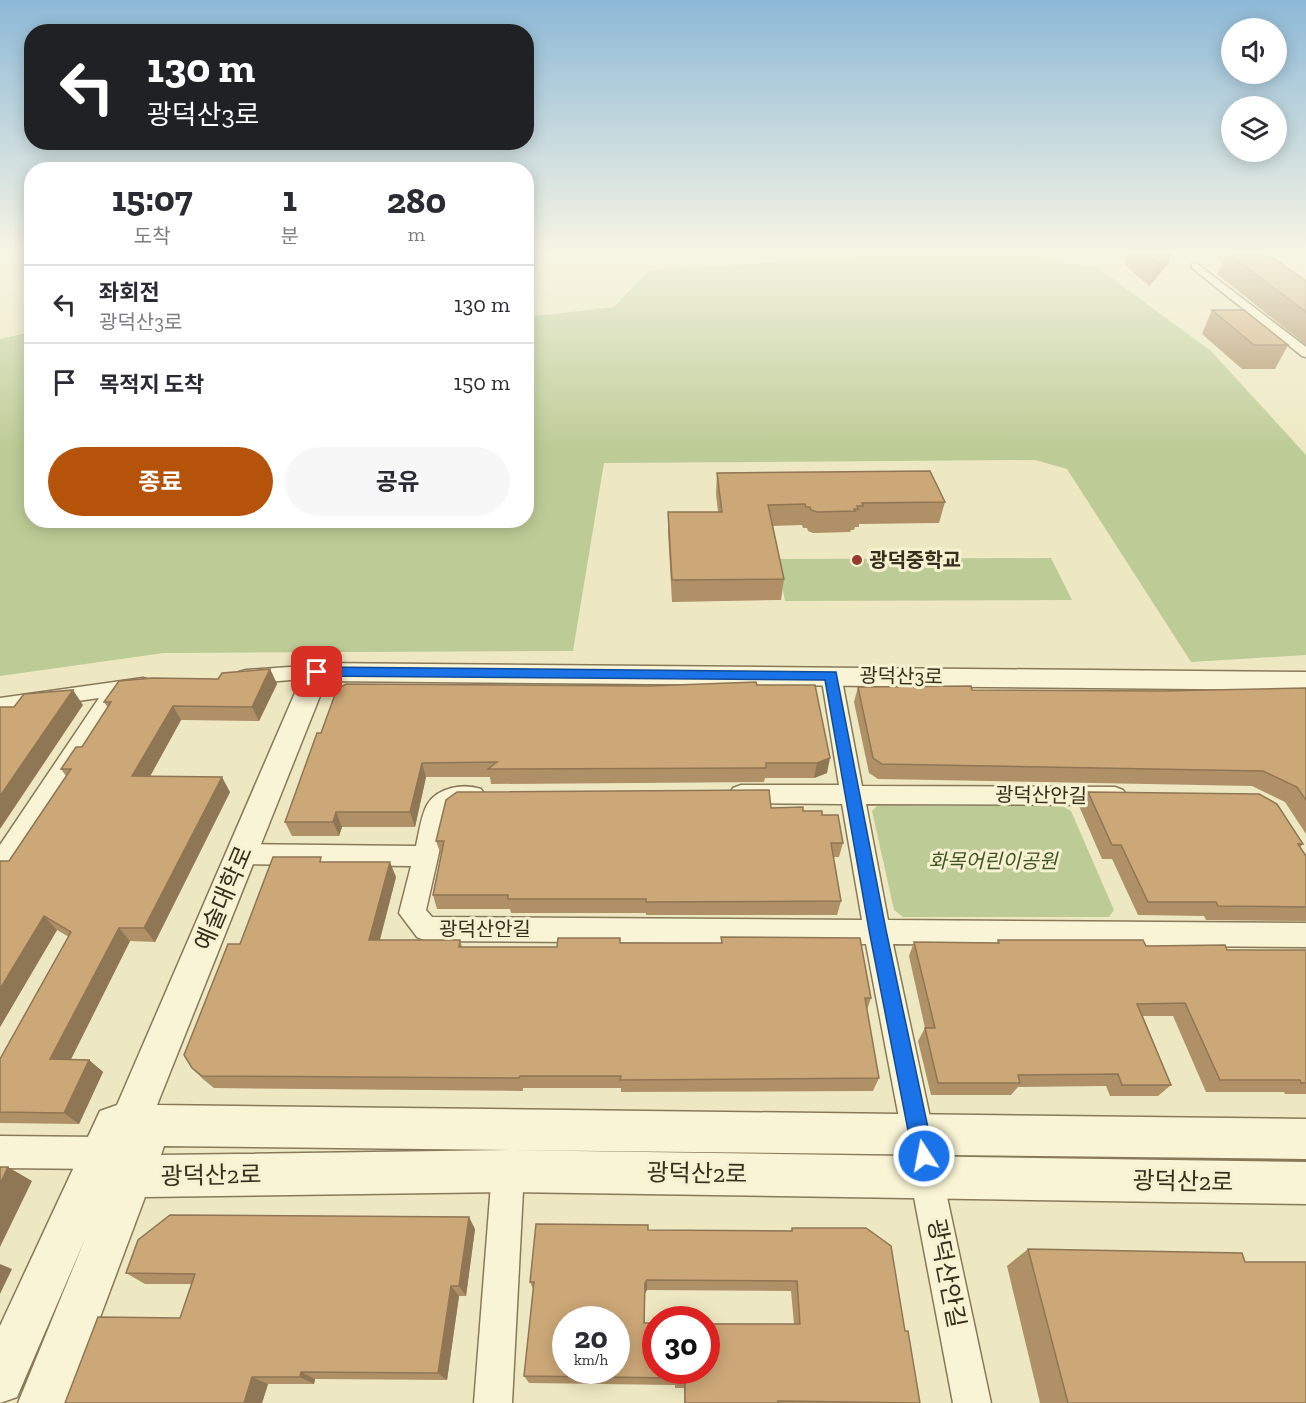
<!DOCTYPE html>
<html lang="ko">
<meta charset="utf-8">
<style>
body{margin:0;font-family:"Zilla Slab","Noto Sans KR",serif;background:#f7f7f7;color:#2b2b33;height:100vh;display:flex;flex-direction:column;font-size:22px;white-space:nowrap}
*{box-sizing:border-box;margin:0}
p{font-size:20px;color:#7c7c81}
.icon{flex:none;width:33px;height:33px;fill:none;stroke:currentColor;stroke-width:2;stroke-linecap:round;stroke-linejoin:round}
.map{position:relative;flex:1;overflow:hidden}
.drawer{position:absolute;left:24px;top:162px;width:510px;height:366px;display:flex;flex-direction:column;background:#fff;border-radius:24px;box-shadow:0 3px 15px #0003}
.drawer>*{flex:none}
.guide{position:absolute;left:24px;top:24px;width:510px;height:126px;border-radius:24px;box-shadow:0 3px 15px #0003;background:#202124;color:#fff;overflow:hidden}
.tools{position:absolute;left:1221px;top:18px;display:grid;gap:12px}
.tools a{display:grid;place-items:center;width:66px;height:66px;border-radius:50%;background:#fff;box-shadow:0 3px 15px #0003;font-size:30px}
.speed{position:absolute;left:552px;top:1306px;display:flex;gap:12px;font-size:30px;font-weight:700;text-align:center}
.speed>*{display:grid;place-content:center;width:78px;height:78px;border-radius:50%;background:#fff;box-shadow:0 3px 15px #0003;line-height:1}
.speed small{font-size:15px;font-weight:400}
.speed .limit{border:9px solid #d22;background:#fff;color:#111}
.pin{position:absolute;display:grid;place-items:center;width:51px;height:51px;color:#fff;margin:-26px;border-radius:12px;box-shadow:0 3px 9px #0006}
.me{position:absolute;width:66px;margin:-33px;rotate:349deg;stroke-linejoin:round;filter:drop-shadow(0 0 4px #0008)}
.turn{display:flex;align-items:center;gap:21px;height:126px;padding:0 24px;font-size:27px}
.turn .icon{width:78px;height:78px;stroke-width:2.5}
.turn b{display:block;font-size:42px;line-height:51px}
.eta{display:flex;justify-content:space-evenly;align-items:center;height:102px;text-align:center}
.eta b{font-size:36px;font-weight:700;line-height:42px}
.primary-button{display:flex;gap:12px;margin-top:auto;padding:12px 24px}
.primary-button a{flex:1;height:69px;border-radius:36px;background:#b45309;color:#fff;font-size:24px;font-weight:700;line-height:69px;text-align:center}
.primary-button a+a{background:#f7f7f7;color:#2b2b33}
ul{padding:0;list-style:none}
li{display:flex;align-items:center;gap:18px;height:78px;padding:0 24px;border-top:2px solid #e1e1e2}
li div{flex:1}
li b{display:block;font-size:22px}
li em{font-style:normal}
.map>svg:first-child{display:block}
</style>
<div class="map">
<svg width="1306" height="1403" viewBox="0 0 1306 1403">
<rect width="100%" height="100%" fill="#eee8c2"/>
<g fill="#bdcc96">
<path d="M915 253H1022L1057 262 1098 268 1211 351 1306 455V655L1191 662 1067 469 1035 460 604 463 573 651 164 653 0 676V339L31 332 32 520H526L527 317 614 307 648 271Z"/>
<path d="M1051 558 1072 600 785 601 777 559Z"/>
<path d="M877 806H1062L1071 811 1114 910 1109 917H903L894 910 872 811Z"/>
</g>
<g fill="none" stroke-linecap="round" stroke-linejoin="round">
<g stroke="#887959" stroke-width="3">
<g id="minor">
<path d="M1196 263 1306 347V357L1302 356 1192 268V264Z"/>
<path d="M317 665 324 667 327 672 324 677 246 684 239 682 236 677 239 672 246 670Z"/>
<path d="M831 668 838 670 841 675 862 786 1115 787 1123 790 1127 796 1123 802 1115 805 866 804 888 920 1306 923V947L893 944 991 1403H953L866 944 426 941 417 937 399 913 411 866 242 864 233 861 230 854 233 847 242 844 416 846C419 833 421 816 427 805 437 787 464 783 481 789L485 795 481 801 460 804 448 813 426 910 432 917 862 920 842 804 741 803 733 800 729 794 733 788 741 785H839L821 675 824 670Z"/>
<path d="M143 678 150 680 153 685 150 690 122 695 9 873 0 877V845L99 698 0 712V698Z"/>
<path d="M0 1136 101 1137 112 1142 117 1153 112 1164 101 1169 0 1168Z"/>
<path d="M508 1155 520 1159 524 1171 512 1403H474L492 1171 496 1159Z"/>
</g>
</g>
<g stroke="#887959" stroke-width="3">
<path id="tertiary" d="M317 663 1306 672V690L326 681 157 1105 1306 1119V1159L164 1146 161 1155 508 1150 1306 1162V1204L508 1192 145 1197 68 1403H18L85 1239 17 1397 0 1403V1326L100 1111 117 1105 304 672 308 666Z"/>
</g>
<use href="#minor" fill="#f9f4d5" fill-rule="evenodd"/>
<use href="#tertiary" fill="#f9f4d5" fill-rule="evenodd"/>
</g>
<g fill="#af9067" fill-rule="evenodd">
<path d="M1128 253H1172L1168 264 1149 286 1124 264Z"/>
<path d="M1227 253 1306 281V345L1217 274Z"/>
<path d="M1212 310 1288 345 1275 369H1242L1202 334Z"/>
<path d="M717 473 945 502 939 523 859 524V527H855L854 530H851L850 532 813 533 808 531 807 528H803L802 525 773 526 784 579 781 600 672 602 668 533V512H718L716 494Z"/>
<path d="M270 669 277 684 259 721 181 720 150 776 230 792 155 942 130 941 71 1059 89 1060 103 1072 79 1124 0 1123V1059L69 937 57 930 0 1027V861H9L42 812 66 776 61 769 82 747 108 708 104 702Z"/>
<path d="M757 685 827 773 814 778H765L764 782 491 784 490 777H426L415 827H342L339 836H292L285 822 321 733 649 686Z"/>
<path d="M858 687 972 690 1161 691 1306 688V834L1285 802 1252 786 878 779 869 773 854 702Z"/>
<path d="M1088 792 1303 844 1300 847 1306 856V921L1206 920 1204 916 1138 915 1112 859H1102L1079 806Z"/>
<path d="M771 808 803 811 822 815 843 843 839 857H833L841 901 837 915H646V913H511L510 909H437L433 895 441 855 436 841Z"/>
<path d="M324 862 396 877 380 940H460L462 947H557L621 943H721V937L871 998 867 1010 879 1078 873 1091 621 1092V1088H523V1091L214 1088 204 1080 192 1068 240 944Z"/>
<path d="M998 940 1146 946 1227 950H1306V1094H1285L1284 1092H1206L1173 1016H1143L1171 1085 1158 1096H1110L1106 1086 1018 1087 1011 1095H931L918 1041 925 1028 909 956 914 942 997 943Z"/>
<path d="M792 1228 905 1331 920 1403H684V1388H675V1385L529 1383 524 1376 533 1289 530 1282 648 1230 791 1231ZM647 1290 791 1291 794 1324 645 1323V1293Z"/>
<path d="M475 1229 466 1296H459L447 1380 315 1379 314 1384H268L262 1403 180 1318 192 1284H145L126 1273Z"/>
<path d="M1028 1249 1245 1262 1306 1403H1040L1007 1266Z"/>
</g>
<g fill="#8f7654">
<path d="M1168 253H1172L1168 264 1149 286 1158 264Z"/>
<path d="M270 669 277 684 259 721 252 707Z"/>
<path d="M73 690 83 705 0 829V796Z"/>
<path d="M173 706 181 720 142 791 132 776Z"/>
<path d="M830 758 827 773 814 778 817 763Z"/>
<path d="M422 763 426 777 415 827 410 812Z"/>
<path d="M222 777 230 792 155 942 144 928Z"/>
<path d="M336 812 342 827 339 836 333 822Z"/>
<path d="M390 862 396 877 376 954 369 940Z"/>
<path d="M44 916 57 930 0 1027V989Z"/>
<path d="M119 928 130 941 65 1071 50 1059Z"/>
<path d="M89 1060 103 1072 79 1124 64 1113Z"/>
<path d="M8 1167 32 1181 0 1247V1184Z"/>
<path d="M469 1217 475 1229 466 1296 459 1286Z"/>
<path d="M0 1264 12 1269 0 1294Z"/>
<path d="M647 1280V1290L645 1293V1332V1283Z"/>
<path d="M451 1286 459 1296 447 1380 438 1373Z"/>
<path d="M301 1372 315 1379 314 1384 300 1377Z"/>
<path d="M252 1377 268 1384 262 1403H244Z"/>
</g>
<g fill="#cca878" stroke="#8f7654" stroke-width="1.5" fill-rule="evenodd">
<path d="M1144 253H1168L1158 264Z"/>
<path d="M1227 253H1266L1306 281V312Z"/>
<path d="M1212 310H1244L1288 345H1254Z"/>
<path d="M930 471 945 502 862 503 863 506H857L858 509H854L855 511 817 512 811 510 810 507H806L805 504 768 505 784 579 672 580 668 512H722L717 473Z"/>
<path d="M270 669 252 707 173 706 132 776 222 777 144 928H119L50 1059 89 1060 64 1113 0 1112V1059L71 932 44 916 0 989V861H9L42 812 71 769H61L76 747H82L111 702H104L119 681 152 678 218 679 222 673Z"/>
<path d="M756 682 757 685H815L830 758 817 763H766V768L488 769 497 762 422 763 410 812H336L333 822H285L317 733H321L337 689 346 684 649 686Z"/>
<path d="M971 686 972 690 1161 691 1306 688V800L1297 787 1263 771 882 764 873 758 858 687Z"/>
<path d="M73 690 0 796V707H14L24 694Z"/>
<path d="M769 790 771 808 803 807V811H822V815H838L843 843H831L841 901 646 902V899H508V895H433L444 841H436L446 800 457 792Z"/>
<path d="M1088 792 1259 794 1277 804 1303 844H1298L1306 856V907L1218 906 1216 902H1148L1121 845H1112Z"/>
<path d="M273 857H321L320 862H390L369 940H460L459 947H557L558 938H620V943H722L721 937 860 938 871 998H865L879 1078 620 1080 621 1076H520L519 1078 202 1076 192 1068 184 1055 228 944H240Z"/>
<path d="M998 940H1143L1146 946 1225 945 1227 950H1306V1083H1301L1300 1080H1220L1185 1003 1137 1004 1171 1085H1122L1118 1074 1018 1075 1020 1083H938L925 1028H935L914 942 999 943Z"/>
<path d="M0 1167H8L0 1184Z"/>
<path d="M170 1215 469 1217 459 1286H451L438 1373 301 1372 300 1377H252L244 1403H65L98 1317 180 1318 195 1274 126 1273 138 1240Z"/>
<path d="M536 1224 648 1225V1230L792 1231V1228H866L891 1246 905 1331H908L920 1403 778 1401V1403H685V1381H676V1378L524 1376 534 1282H530ZM647 1280 797 1281 800 1324H706V1371H656V1323H644L645 1283ZM566 1320H616V1371H566Z"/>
<path d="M1028 1249 1242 1253 1245 1262H1306V1403H1068Z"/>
</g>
<linearGradient id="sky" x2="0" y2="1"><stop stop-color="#8db9d7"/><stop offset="0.56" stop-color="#f7f5e4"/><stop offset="1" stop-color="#f7f5e4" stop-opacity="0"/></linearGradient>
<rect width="1306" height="449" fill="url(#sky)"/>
<path fill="#1a73e8" stroke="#114b97" stroke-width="1.5" d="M317 667 836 672 886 930 934 1156 931 1163 924 1166 916 1163 913 1156 869 930 825 680 317 676 310 672Z"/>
<circle fill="#973a29" stroke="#f5f1d1" stroke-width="2" cx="857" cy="560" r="6"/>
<g text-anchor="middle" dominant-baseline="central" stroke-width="6" stroke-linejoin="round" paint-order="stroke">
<g font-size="20" font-weight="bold" fill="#382e1d" stroke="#f5f1d1" text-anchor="start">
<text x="869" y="560">광덕중학교</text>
</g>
<g font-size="20" fill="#382e1d" stroke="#f5f1d1">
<text transform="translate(901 676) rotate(1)">광덕산3로</text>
<text transform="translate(1041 795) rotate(1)">광덕산안길</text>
<text x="485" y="929">광덕산안길</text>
</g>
<g font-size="20" font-style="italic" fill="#405424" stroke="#f5f1d1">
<text x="993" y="861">화목어린이공원</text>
</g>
<g font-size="24" fill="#382e1d" stroke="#f5f1d1">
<text transform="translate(223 898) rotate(-67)">예술대학로</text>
<text transform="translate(697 1173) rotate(1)">광덕산2로</text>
<text transform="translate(211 1175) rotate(-1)">광덕산2로</text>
<text transform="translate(1183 1181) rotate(1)">광덕산2로</text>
<text transform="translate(947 1273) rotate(79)">광덕산안길</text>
</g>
</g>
</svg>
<div class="tools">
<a><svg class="icon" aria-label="sound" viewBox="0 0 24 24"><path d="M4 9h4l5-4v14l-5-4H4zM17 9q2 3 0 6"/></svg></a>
<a><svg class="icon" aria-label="layers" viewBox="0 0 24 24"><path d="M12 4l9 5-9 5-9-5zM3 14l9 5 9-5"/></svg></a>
</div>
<div class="speed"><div>20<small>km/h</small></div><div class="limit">30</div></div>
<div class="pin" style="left:317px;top:672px;background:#d93025"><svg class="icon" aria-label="arrive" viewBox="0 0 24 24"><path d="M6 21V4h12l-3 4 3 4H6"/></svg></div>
<svg class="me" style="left:924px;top:1156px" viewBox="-20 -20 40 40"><circle r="17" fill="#1a73e8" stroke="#fff" stroke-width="3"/><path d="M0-11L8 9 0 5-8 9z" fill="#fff"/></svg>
<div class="guide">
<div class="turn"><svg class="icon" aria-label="left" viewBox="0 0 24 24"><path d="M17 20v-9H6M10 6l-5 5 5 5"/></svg><div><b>130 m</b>광덕산3로</div></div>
</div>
<section class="drawer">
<div class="eta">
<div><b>15:07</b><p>도착</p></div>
<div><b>1</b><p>분</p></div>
<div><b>280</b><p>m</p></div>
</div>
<ul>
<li><svg class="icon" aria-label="left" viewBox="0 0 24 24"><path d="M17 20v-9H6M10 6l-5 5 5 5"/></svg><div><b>좌회전</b><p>광덕산3로</p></div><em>130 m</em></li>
<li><svg class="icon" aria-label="arrive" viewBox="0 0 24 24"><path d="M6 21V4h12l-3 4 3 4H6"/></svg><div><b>목적지 도착</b></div><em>150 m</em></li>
</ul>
<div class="primary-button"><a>종료</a><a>공유</a></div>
</section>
</div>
